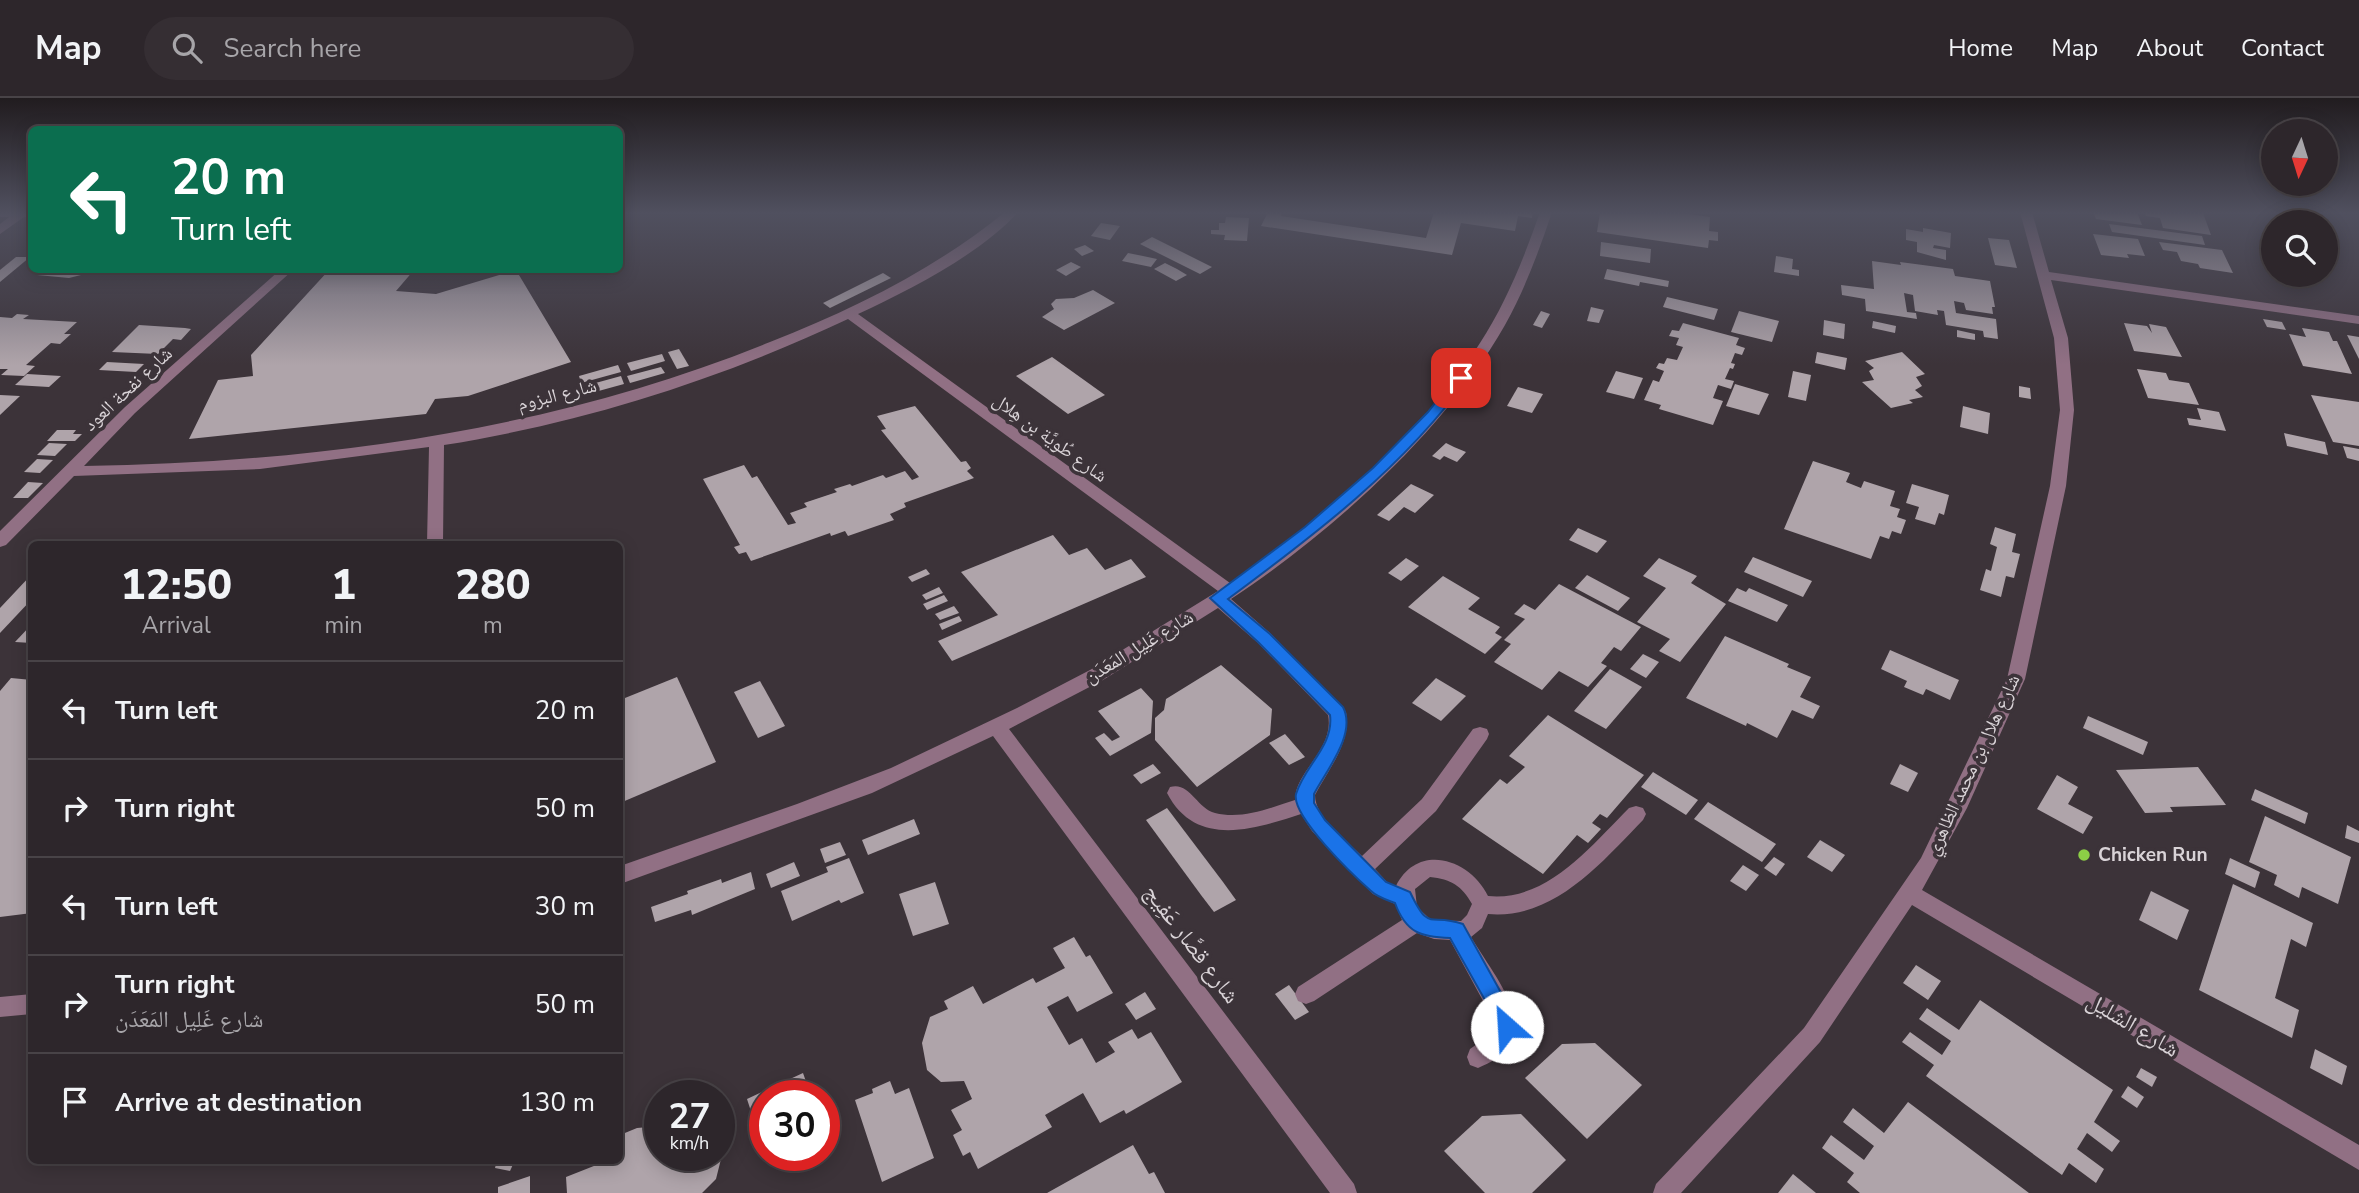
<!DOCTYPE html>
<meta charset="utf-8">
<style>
body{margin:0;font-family:"Nunito Sans","Noto Naskh Arabic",sans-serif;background:#352e33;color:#f1f3f6;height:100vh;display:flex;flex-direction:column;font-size:26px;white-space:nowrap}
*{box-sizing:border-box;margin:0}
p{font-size:23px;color:#a7a5a9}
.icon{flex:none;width:38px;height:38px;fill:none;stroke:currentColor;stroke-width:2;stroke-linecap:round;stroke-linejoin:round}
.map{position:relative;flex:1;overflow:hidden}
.details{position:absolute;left:28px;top:443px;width:595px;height:623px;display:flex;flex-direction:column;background:#2d262b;border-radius:10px;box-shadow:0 4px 18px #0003,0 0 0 2px #484347}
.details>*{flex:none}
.guide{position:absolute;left:28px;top:28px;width:595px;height:147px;border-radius:10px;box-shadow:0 4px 18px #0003,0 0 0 2px #484347;background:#0b6e4f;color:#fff;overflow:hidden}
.needle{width:46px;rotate:184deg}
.buttons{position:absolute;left:2261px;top:21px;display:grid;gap:14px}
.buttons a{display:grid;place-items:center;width:77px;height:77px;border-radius:50%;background:#2d262b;box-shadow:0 4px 18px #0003,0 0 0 2px #484347;font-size:35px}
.speed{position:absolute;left:644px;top:982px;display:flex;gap:14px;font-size:35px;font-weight:700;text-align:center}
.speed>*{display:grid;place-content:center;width:91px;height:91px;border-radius:50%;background:#2d262b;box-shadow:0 4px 18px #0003,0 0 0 2px #484347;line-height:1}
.speed small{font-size:18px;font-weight:400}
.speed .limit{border:10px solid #d22;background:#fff;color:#111}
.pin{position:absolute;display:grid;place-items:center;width:60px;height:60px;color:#fff;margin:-30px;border-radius:14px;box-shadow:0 4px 10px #0006}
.me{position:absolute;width:77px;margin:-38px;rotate:334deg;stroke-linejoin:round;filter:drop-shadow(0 0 5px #0008)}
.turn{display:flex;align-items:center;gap:24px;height:147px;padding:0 28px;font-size:32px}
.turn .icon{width:91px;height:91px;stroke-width:2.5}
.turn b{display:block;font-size:49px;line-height:60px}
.eta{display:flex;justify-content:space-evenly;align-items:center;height:119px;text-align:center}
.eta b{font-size:42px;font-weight:800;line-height:49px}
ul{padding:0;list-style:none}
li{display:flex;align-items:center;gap:21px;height:98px;padding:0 28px;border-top:2px solid #484347}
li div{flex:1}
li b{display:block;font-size:26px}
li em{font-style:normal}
header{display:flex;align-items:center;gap:42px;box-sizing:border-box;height:98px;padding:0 35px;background:#2d262b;border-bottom:2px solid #484347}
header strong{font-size:33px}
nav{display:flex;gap:38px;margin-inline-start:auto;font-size:24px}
.search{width:490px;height:63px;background:#352e33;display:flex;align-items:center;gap:18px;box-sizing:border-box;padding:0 24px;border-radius:38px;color:#a7a5a9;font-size:26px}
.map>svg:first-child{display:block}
</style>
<header>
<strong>Map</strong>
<div class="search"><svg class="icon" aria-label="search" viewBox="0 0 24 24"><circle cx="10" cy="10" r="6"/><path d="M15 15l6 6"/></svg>Search here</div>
<nav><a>Home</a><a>Map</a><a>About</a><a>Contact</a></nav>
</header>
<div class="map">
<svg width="2359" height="1095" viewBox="0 0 2359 1095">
<rect width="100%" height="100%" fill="#3c3339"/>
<g fill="#afa4aa">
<path d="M1262 114H1282L1281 118 1426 140 1434 114H1533L1532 120 1518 118 1515 133 1461 125 1452 157 1261 128 1267 116Z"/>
<path d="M1600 114 1645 116 1646 114H1674L1710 119 1709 133 1718 134V143L1709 142 1708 150 1597 134Z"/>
<path d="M2093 114H2137L2142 127 2096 121Z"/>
<path d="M2145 114 2203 115 2211 137 2163 130 2160 120 2146 118Z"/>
<path d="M1226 119 1249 120 1247 143 1224 142 1225 137 1211 136V132H1219V125H1225Z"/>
<path d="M1101 125 1120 128 1110 142 1091 138Z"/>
<path d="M2109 126 2202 138 2205 147 2112 134Z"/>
<path d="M1923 130 1951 135 1950 150 1934 147 1933 150 1946 152V162L1917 154V144L1906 142V131L1923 134Z"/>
<path d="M2093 136 2138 141 2145 158 2127 156 2129 160 2101 157Z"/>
<path d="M1152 139 1212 169 1200 176 1140 146Z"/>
<path d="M1988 140 2009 142 2017 170 1995 167Z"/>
<path d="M1601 144 1651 151 1650 165 1600 158Z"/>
<path d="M2159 144 2222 152 2233 175 2200 170 2198 166 2181 163 2177 154 2163 152Z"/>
<path d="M1085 147 1094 153 1082 158 1074 151Z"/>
<path d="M1128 155 1143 158 1157 161 1151 169 1122 163Z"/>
<path d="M1776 158 1793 161 1792 171 1799 172V178L1774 174Z"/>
<path d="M16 159H30L0 184V172Z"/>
<path d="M1872 163 1901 167 1900 164 1953 171 1955 178 1990 183 1995 209H1992L1993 216 1966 212 1964 205 1954 203 1956 215 1996 221 1998 241 1984 239 1983 233 1946 227 1944 213 1937 212 1938 217 1915 213 1913 197 1904 195 1907 214 1916 215 1917 221 1866 213 1865 201 1842 197 1841 187 1874 191Z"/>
<path d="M1071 164 1081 169 1066 178 1056 172Z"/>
<path d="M1165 165 1177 171 1187 177 1176 183 1154 171Z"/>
<path d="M1607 171 1669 183 1668 189 1640 184 1639 188 1604 181Z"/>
<path d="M44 172H101L69 180 37 177Z"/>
<path d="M329 172H414L396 193 436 196 516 172 571 264 468 298 435 301 426 316 189 341 218 282 253 278 251 257Z"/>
<path d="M883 175 891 180 830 210 823 205Z"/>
<path d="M1093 192 1115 205 1064 232 1042 219 1054 211 1051 206 1056 201 1074 200Z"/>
<path d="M1667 199 1718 211 1714 222 1663 209Z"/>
<path d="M1591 209 1604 212 1599 225 1587 223Z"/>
<path d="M1541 213 1550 216 1542 230 1533 227Z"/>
<path d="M1739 213 1779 223 1772 244 1731 234Z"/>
<path d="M17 216 29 217 23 221 77 224 64 236H71L60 246 51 245 26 267 35 268 24 278 1 277 8 271H0V219L12 220Z"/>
<path d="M2263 221 2282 224 2286 232 2267 229Z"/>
<path d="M1824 222 1845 226 1844 241 1823 237Z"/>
<path d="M1873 223 1896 228 1895 235 1872 230Z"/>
<path d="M1683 225 1739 240 1736 247 1745 250 1742 257 1735 255 1731 265 1735 266 1733 271 1730 270 1725 281 1734 283 1731 291 1718 287 1713 300 1723 303 1713 327 1659 311 1661 307 1644 302 1653 282 1659 284 1664 273 1656 270 1659 265 1664 266 1667 260 1677 262 1683 249 1676 247 1679 240 1669 238 1672 232 1679 233Z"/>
<path d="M2124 225 2147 228 2152 235 2149 226 2166 229 2182 259 2134 253Z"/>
<path d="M139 227 185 230 191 231 181 242 173 241 158 256 112 254Z"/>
<path d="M2302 230 2329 234 2333 243H2337L2352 276 2303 268 2289 236 2306 239Z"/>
<path d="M1957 232 1975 236V242L1957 239Z"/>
<path d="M2347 237 2359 239V261Z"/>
<path d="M679 251 689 268 677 271 668 254Z"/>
<path d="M1817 254 1847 260 1845 272 1815 265Z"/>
<path d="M1902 254 1925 276 1916 279 1922 288 1915 292 1923 299 1909 302 1913 305 1891 310 1862 284 1874 282 1869 273 1874 270 1865 263Z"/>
<path d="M662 256 665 263 631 273 627 265Z"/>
<path d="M1052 259 1105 297 1068 316 1016 278Z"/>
<path d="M107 264 144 266 136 274 99 272Z"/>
<path d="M618 267 621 274 581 285 579 278Z"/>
<path d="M661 269 665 275 630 285 627 278Z"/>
<path d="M2137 271 2166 275 2169 282 2189 285 2199 307 2148 300Z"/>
<path d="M1616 273 1643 280 1634 301 1606 294Z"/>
<path d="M1793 273 1811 277 1806 303 1788 299Z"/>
<path d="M27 276 61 278 49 289 15 287Z"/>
<path d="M621 278 624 286 584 297 581 289Z"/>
<path d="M1735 286 1769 296 1759 317 1726 308Z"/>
<path d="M2019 288 2030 290 2031 301 2019 299Z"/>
<path d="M1518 289 1543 296 1532 315 1507 308Z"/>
<path d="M0 297 20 298 0 317Z"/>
<path d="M2311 297 2359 304V348L2333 344Z"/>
<path d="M915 308 961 364 966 363 971 370 967 373 974 380 904 405 906 409 890 416 894 422 848 438 845 433 831 438 830 435 751 463 746 454 739 456 734 449 740 447 703 381 744 367 752 380 757 378 788 427 796 425 790 415 807 409 804 405 837 394 834 391 850 386 852 388 883 377 886 380 905 373 912 382 919 379 881 332 886 331 877 318Z"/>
<path d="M1963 308 1990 315 1988 336 1960 329Z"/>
<path d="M2197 310 2219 314 2226 333 2189 327 2187 320 2201 322Z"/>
<path d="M57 332H76L73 336H82L75 343H47Z"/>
<path d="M2284 335 2325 344 2328 357 2287 348Z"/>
<path d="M49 345 67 346 55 358 37 357Z"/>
<path d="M1446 345 1454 349 1466 354 1457 364 1444 358 1440 362 1432 358Z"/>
<path d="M2343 348 2359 351V363L2347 360Z"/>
<path d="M37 361 53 362 40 375 24 374Z"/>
<path d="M1813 363 1850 375 1846 384 1861 390 1864 383 1895 393 1890 408 1900 411 1897 419 1906 422 1901 436 1892 433 1889 441 1880 438 1871 461 1784 431Z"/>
<path d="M28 384 43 385 28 400H13Z"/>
<path d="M1411 386 1434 397 1415 415 1404 409 1389 423 1377 417Z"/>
<path d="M1912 386 1949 397 1944 417 1939 415 1935 427 1915 421 1919 409 1906 405Z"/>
<path d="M1995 429 2016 436 2012 454 2020 456 2014 480 2006 478 2001 499 1980 492 1986 471 1991 473 1997 449 1990 446Z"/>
<path d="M1578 430 1607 443 1597 455 1569 442Z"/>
<path d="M1053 437 1069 457 1087 450 1105 472 1131 461 1146 479 952 563 938 543 998 517 961 474Z"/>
<path d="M1753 459 1812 483 1803 499 1744 474Z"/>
<path d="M1406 460 1419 468 1401 483 1388 475Z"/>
<path d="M1659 460 1697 478 1691 485 1726 506 1680 564 1659 553 1670 541 1637 524 1666 490 1643 478Z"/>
<path d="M926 471 930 476 912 484 908 479Z"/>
<path d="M32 476V501L0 535V510Z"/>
<path d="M1587 477 1630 500 1618 513 1575 490Z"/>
<path d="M1443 478 1480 500 1468 511 1500 529 1495 535 1502 539 1485 556 1408 509Z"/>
<path d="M1559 486 1641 529 1621 553 1614 549 1601 565 1607 568 1588 589 1559 573 1542 592 1494 564 1511 546 1504 542 1525 521 1514 516 1524 506 1535 512Z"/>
<path d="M939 489 943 495 926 502 922 497Z"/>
<path d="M1737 490 1746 494 1749 490 1788 507 1777 524 1728 503Z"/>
<path d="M944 497 948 503 927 512 923 506Z"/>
<path d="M954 508 959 515 940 522 935 516Z"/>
<path d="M959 518 962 523 942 532 939 526Z"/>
<path d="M32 526V545L15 544Z"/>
<path d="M1725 538 1789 566 1787 569 1811 579 1800 599 1820 608 1813 621 1792 612 1777 640 1747 625 1746 628 1686 600Z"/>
<path d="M1890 552 1959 582 1950 602 1926 591 1923 597 1904 589 1907 583 1881 571Z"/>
<path d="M1643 556 1659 564 1646 580 1630 571Z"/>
<path d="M1221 567 1272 611 1270 637 1197 689 1155 642V620L1164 612 1166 601Z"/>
<path d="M1610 571 1642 589 1606 631 1574 613Z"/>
<path d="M677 579 716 664 620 705V602Z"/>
<path d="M11 580 32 582V815L0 819V593Z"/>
<path d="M1436 580 1466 598 1441 623 1412 605Z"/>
<path d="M760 583 785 628 758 640 734 594Z"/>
<path d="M1141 590 1153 603 1151 635 1110 658 1095 640 1104 635 1112 643 1120 639 1098 613Z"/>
<path d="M1548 617 1644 677 1607 720 1600 716 1592 725 1601 731 1588 745 1577 737 1543 776 1462 721 1500 681 1507 686 1525 669 1509 658Z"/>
<path d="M2088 618 2148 644 2143 657 2083 630Z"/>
<path d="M1285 636 1305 659 1289 667 1269 645Z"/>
<path d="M1153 666 1161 675 1141 686 1133 677Z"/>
<path d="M1900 666 1918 675 1908 694 1890 686Z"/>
<path d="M2198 669 2226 707 2170 709 2173 714 2145 715 2116 672Z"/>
<path d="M1653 674 1698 702 1686 717 1641 689Z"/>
<path d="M2057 677 2078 689 2068 706 2093 719 2083 736 2037 711Z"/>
<path d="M2255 691 2308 715 2305 726 2251 702Z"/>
<path d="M1708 704 1776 746 1762 764 1694 721Z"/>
<path d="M1167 710 1223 784 1236 802 1214 814 1201 797 1146 722Z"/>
<path d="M2265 718 2351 759 2338 806 2302 789 2299 800 2274 787 2277 777 2249 764Z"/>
<path d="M914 721 920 736 868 757 862 742Z"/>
<path d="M2347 727 2359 733V745L2345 740Z"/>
<path d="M1820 742 1845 757 1832 774 1807 759Z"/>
<path d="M840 744 846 757 825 765 820 751Z"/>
<path d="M1774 759 1785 766 1776 778 1764 770Z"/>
<path d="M849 760 864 795 841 805 839 802 792 823 781 793 828 774 826 769Z"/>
<path d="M2230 760 2260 774 2255 790 2225 776Z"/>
<path d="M794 764 800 778 771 790 766 776Z"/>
<path d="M1743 767 1759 777 1746 793 1730 783Z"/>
<path d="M751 774 755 791 692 817 691 812 655 824 651 809 688 796 687 793 721 781 722 785Z"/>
<path d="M935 784 949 826 913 838 899 796Z"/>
<path d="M2233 786 2313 825 2306 849 2291 841 2275 900 2299 912 2292 940 2199 892Z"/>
<path d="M2151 793 2189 812 2177 842 2139 822Z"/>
<path d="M1074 839 1086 859 1090 857 1113 895 1077 914 1068 898 1047 909 1069 947 1082 940 1096 965 1115 954 1108 944 1132 931 1138 941 1151 934 1182 984 1126 1016 1124 1012 1100 1025 1083 995 1045 1017 1052 1029 978 1071 970 1054 963 1058 953 1037 962 1032 951 1012 972 1001 964 983 941 984 927 972 922 945 930 919 948 911 944 903 973 888 983 906 1033 880 1036 885 1065 870 1053 850Z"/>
<path d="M1916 867 1941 883 1928 902 1903 885Z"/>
<path d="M1289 887 1309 914 1295 922 1275 896Z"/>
<path d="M1145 894 1156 911 1136 922 1125 906Z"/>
<path d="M1980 902 2113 992 2094 1024 2120 1043 2112 1054 2087 1035 2077 1051 2104 1071 2096 1085 2069 1065 2062 1077 1926 978 1934 967 1902 944 1910 934 1942 957 1951 943 1919 921 1927 910 1959 932Z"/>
<path d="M1595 945 1642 987 1587 1041 1525 980 1562 946Z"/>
<path d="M2315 951 2347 968 2342 987 2310 970Z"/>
<path d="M2141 970 2157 979 2152 989 2136 979Z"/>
<path d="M803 975 811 998H765V1029L757 1032 747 1001Z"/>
<path d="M890 983 895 996 909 990 934 1060 882 1084 855 1002 873 995 872 991Z"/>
<path d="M2128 988 2144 999 2137 1010 2121 999Z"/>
<path d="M1908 1004 2029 1095H1860L1847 1084 1854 1075 1822 1050 1831 1037 1864 1062 1874 1048 1843 1024 1853 1010 1884 1035Z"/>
<path d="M1521 1016 1566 1062 1532 1095H1485L1444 1053 1482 1018Z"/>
<path d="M660 1028V1057H719V1044L723 1053 716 1081 702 1095H567L566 1079 609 1062H620V1037L637 1030Z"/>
<path d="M1133 1047 1149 1076 1154 1074 1165 1095H1047Z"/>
<path d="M497 1062H515L510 1073 495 1070Z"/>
<path d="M1793 1076 1816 1095H1778Z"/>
<path d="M530 1078V1095H498V1089Z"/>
</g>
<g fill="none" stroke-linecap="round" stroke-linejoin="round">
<g fill="#917084" fill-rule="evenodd">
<path d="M0 114H32V120L24 119 0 136V126L9 119H0Z"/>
<path d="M1005 114H1018C982 155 908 193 858 216L1230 485C1323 420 1418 342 1480 245 1506 205 1524 160 1540 114H1552C1539 153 1525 191 1505 227 1445 333 1331 435 1231 501L1270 535 1346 614C1352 643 1328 672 1315 697 1315 720 1346 742 1362 758L1422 701 1473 631 1480 629 1487 631 1489 636 1487 641 1436 713 1375 771 1387 784 1396 788C1418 744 1470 761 1488 798 1547 804 1591 748 1629 710L1636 708 1643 710 1646 716 1643 722C1602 764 1554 822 1488 816L1482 830 1471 839C1497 883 1551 941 1478 970L1470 967 1467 959 1470 951 1493 935 1495 925 1450 842 1434 841 1417 835 1314 903 1306 906 1298 903 1295 896 1298 889 1402 822 1395 806 1373 796 1312 733 1301 716C1255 731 1196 751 1167 695L1170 689C1189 683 1197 710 1215 715 1242 722 1270 710 1295 702 1295 673 1335 651 1328 617L1258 545 1218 510 1103 582 1009 631 1354 1086 1357 1095H1330L993 638 872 695 620 786V768L797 706 891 670 1017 610 1090 572 1218 493 848 221C721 281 583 325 444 347L443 446H427L429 349 260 371 74 378 6 447 0 449V433L125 309 280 172H293L135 315 84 368C319 364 551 333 770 244 854 211 935 171 1005 114ZM1430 779C1451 781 1462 788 1472 806L1467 817 1461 823 1431 822 1417 809 1415 791Z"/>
<path d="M2020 114H2032L2049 174 2359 218V226L2051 182 2068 240 2074 312 2066 388 2025 581 1967 710 1922 792 2359 1047V1072L1912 807 1820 944 1681 1095H1653L1656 1086 1804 930 1921 760 2007 581 2050 388 2060 312 2054 240Z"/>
<path d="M32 896V916L0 919V899Z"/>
</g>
</g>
<linearGradient id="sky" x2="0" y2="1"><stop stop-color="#211c1f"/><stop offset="0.43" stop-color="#50505f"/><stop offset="1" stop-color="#50505f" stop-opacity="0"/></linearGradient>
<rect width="2359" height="267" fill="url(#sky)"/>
<path fill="#1a73e8" stroke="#114b97" stroke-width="2" d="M1461 276 1468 280C1404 369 1316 436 1228 501L1270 536 1343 609C1357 636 1326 673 1314 696V705L1325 722 1386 784 1410 794C1430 836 1429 814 1463 826L1514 918 1518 929 1515 936 1507 939 1500 936 1495 920 1450 840C1421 839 1406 835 1395 805 1387 802 1377 799 1371 793 1354 778 1291 718 1296 696 1304 668 1334 648 1330 617L1258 544 1210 500 1305 429 1373 370 1428 314 1457 277Z"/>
<circle fill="#8cce46" stroke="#3c3339" stroke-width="2.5" cx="2084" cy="757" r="7"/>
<g text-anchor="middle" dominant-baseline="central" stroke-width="7" stroke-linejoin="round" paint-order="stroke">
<g font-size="19" fill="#d9d3d7" stroke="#3c3339">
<text transform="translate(128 291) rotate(-43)">شارع نفحة العود</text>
<text transform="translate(557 297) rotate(-14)">شارع البزوم</text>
<text transform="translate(1050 340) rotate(36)">شارع طُويَّة بن هِلال</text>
<text transform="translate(1139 549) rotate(-31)">شارع غَلِيل المَعَدَن</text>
<text transform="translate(1973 667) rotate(-65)">شارع هلال بن محمد الظاهري</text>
</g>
<g font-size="19" font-weight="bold" fill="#d9d3d7" stroke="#3c3339" text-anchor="start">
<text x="2098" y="757">Chicken Run</text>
</g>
<g font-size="23" fill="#d9d3d7" stroke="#3c3339">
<text transform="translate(1192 846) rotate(53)">شارع قصَّار عَفِيج</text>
<text transform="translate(2133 927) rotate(31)">شارع الشليل</text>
</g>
</g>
</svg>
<div class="buttons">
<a><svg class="needle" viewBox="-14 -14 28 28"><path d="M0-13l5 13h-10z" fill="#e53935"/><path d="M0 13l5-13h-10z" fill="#a7a5a9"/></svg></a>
<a><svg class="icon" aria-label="search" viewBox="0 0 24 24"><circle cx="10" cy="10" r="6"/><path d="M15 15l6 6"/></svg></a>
</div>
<div class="speed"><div>27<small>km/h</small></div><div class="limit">30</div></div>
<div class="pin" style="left:1461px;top:280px;background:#d93025"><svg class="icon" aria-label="arrive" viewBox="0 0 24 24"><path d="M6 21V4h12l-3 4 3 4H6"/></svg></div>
<svg class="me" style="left:1507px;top:929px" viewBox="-20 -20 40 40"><circle r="19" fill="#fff"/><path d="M0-13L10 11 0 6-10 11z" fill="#1a73e8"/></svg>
<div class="guide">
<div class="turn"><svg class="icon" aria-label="left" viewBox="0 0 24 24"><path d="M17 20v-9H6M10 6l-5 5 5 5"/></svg><div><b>20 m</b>Turn left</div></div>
</div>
<section class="details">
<div class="eta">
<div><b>12:50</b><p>Arrival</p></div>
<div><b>1</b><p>min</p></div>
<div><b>280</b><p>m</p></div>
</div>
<ul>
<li><svg class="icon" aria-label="left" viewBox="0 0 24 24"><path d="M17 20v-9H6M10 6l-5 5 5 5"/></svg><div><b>Turn left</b></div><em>20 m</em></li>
<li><svg class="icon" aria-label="right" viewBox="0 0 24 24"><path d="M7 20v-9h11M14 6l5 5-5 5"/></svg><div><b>Turn right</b></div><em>50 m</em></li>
<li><svg class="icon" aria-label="left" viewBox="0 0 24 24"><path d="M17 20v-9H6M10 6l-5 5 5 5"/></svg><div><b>Turn left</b></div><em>30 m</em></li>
<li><svg class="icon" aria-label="right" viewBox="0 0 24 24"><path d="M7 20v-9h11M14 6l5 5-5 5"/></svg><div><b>Turn right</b><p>شارع غَلِيل المَعَدَن</p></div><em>50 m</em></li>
<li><svg class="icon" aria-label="arrive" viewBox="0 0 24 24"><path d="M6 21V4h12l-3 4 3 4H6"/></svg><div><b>Arrive at destination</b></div><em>130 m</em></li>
</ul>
</section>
</div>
